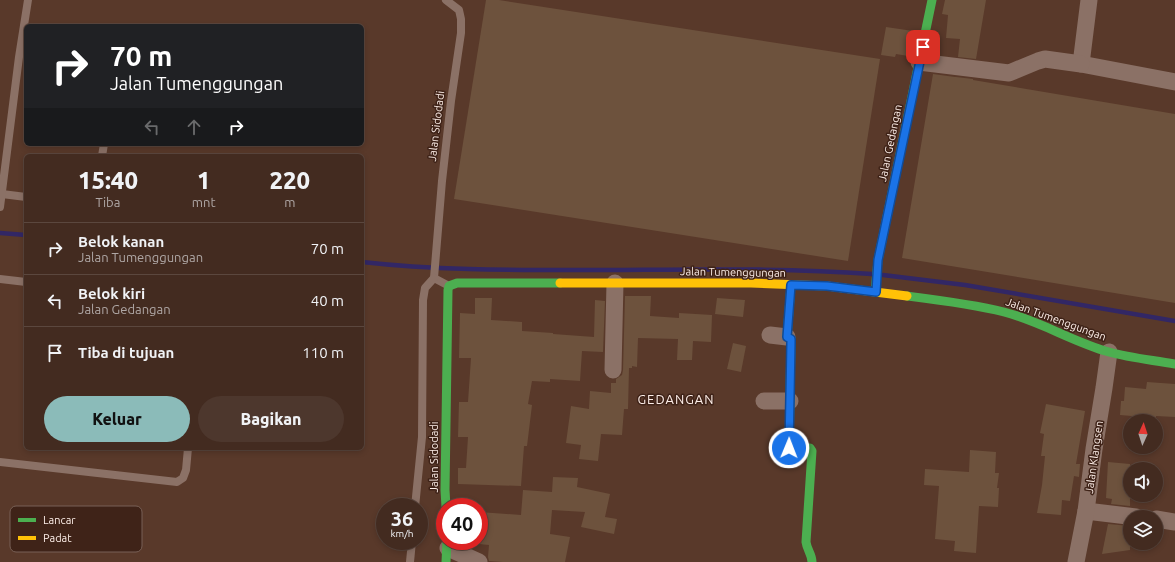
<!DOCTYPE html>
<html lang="id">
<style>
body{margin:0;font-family:Ubuntu,sans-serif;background:#4d372d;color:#f1f3f6;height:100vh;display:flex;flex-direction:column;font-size:15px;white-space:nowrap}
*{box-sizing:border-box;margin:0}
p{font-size:13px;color:#afa7a5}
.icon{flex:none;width:22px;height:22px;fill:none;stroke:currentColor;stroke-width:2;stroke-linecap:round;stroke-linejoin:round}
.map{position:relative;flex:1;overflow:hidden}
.panel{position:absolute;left:24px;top:154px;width:340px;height:296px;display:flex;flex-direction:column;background:#432b20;border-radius:6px;box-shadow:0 2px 6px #0003,0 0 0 1px #5b473e}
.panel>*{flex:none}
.top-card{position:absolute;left:24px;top:24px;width:340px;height:122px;border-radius:6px;box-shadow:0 2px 6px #0003,0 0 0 1px #5b473e;background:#202124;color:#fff;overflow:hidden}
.needle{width:26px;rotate:3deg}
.tools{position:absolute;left:1123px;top:414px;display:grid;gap:8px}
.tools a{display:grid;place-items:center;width:40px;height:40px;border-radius:50%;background:#432b20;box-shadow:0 2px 6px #0003,0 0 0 1px #5b473e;font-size:20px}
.speed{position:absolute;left:376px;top:498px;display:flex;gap:8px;font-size:20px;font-weight:700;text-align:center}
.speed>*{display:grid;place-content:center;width:52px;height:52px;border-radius:50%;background:#432b20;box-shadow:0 2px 6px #0003,0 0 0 1px #5b473e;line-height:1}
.speed small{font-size:10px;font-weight:400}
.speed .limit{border:6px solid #d22;background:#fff;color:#111}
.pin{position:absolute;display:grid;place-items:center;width:34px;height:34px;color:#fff;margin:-17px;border-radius:8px;box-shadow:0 2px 6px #0006}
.me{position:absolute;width:44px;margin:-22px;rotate:1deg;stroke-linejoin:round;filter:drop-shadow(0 0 3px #0008)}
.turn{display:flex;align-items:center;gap:14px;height:84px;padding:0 20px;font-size:18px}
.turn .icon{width:52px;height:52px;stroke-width:2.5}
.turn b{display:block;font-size:28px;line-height:34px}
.lanes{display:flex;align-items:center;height:38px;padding:0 20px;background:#0003;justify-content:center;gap:20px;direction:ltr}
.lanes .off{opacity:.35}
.eta{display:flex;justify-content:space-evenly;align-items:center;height:68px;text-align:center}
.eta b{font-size:24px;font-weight:800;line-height:28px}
.button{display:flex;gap:8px;margin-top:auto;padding:8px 20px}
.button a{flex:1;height:46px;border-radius:24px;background:#8bbbb9;color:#111;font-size:16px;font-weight:800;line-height:46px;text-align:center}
.button a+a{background:#4d372d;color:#f1f3f6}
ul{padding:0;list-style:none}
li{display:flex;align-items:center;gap:12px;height:52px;padding:0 20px;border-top:1px solid #5b473e}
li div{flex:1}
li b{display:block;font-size:15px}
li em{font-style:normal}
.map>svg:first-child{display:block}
</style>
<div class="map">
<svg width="1175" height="562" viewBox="0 0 1175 562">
<rect width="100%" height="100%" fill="#59392a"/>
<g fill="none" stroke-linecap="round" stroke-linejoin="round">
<g stroke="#322765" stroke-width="4.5">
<path d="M0 233 26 235"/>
<path d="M362 262C433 270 505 270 576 270 675 270 774 267 872 274"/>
<path d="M883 275 965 285 1175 321"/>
</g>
</g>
<g fill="#6d523d">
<path d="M486 0H499L880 59 848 261 454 199Z"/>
<path d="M945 0H986L976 59 958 57 960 39 946 38 948 15 942 14Z"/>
<path d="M886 27 913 31 908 56 896 54 895 57 881 55Z"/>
<path d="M933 74 955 77H956L973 79V80L1175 114V303L902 258Z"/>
<path d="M625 296H651L650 316 679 318V313L712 315 711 342 693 341 692 360H677L678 339 638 338 637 367 632 366V368H629L628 409H624L622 435 601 434 598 461 579 459 581 445 566 443 571 406 589 409 590 391 611 393V383H616V379L622 375 623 370Z"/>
<path d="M475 298H492L491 320 522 322V331L553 333V334L594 337 595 300 605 301 603 352 582 351 580 381 550 379V382L532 381 528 404 532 405 527 446H524L521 486 458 484V468H466L468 437H458L459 402H468L471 358H459L460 313 475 314Z"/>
<path d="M717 298 745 300 743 317 715 314Z"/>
<path d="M733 343 746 346 741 372 727 369Z"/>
<path d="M1147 382 1175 384V417L1156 416V418L1120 415 1121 401H1124L1125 387 1146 389Z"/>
<path d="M1046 404 1085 411 1076 464H1080L1079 477 1074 476 1070 501 1062 500 1061 515 1037 513 1042 485 1045 456H1041L1044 434 1040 433Z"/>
<path d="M970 450 996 452 995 473H999L997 488H999L998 507 979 506 976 553 954 551 955 541 935 539 939 486 924 485 925 469 969 472Z"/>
<path d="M1108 462 1130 464V506L1111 504 1112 499 1106 498Z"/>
<path d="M553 477 578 478 577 487 610 494 605 517 617 519 614 534 581 527 585 512 552 510 550 534 570 537 565 562H503L489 561 488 557 489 545 479 544V512L521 515 523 490 552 492Z"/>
<path d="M1108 524 1130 526V550L1102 554Z"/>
</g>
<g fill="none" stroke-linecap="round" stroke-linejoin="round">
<g stroke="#8b7166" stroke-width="8">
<path d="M446 0 459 10 461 19V33L451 101 442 181 434 278 449 286"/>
<path d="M102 156 104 144"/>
<path d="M2 194 26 197"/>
<path d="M0 207 19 57 28 0"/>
<path d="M0 279 26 282"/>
<path d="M0 462 177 482 183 478 186 470 188 448"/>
<path d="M415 507 422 437 423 300 425 288 434 278"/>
<path d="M410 562 412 541"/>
</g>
<g stroke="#8b7166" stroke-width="17">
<path d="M1089 0 1081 64 1175 82"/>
<path d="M919 62 1009 73 1038 61 1045 59 1081 64"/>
<path d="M770 335 787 337"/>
<path d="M613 370 615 283"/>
<path d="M764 401H790"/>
<path d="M1086 511 1136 517"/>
<path d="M1156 519 1175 522"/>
<path d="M448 548 479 562"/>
<path d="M1076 562 1086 511 1094 449 1104 388 1109 352"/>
</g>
<g stroke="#4caf50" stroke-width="9">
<path d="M791 285 787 337 791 339 789 450 810 448 812 451 806 542C807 550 812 554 812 562"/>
<path d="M875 292 878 260 932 0"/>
<path d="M907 296C939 300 972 304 1004 312 1040 321 1073 342 1109 352 1130 358 1153 360 1175 364"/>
<path d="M446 507 445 490 448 290 449 286 457 283H560"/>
<path d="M446 562 447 541"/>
</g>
<path stroke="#ffc107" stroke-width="9" d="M560 283H751L827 286 907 296"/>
</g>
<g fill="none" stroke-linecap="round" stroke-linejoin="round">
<g stroke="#114b97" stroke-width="10">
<path id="route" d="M789 448 791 342V339L787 337 791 285 827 286 876 292 878 260 923 47"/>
</g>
<use href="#route" stroke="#1a73e8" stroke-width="7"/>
</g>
<g text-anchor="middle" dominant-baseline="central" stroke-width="3" stroke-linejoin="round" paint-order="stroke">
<g font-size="11" fill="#fdeee8" stroke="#3f2318">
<text transform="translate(436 126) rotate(-83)">Jalan Sidodadi</text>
<text transform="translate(890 143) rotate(-78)">Jalan Gedangan</text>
<text transform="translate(733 272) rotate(1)">Jalan Tumenggungan</text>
<text transform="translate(1056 319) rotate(20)">Jalan Tumenggungan</text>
<text transform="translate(434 457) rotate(-90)">Jalan Sidodadi</text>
<text transform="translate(1094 457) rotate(-82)">Jalan Klangsen</text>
</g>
<g font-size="13" letter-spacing="1" fill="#fdeee8" stroke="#3f2318">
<text x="676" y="399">GEDANGAN</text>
</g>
</g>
<rect x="10" y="506" width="132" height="46" rx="6" fill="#3f2318" stroke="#786056" stroke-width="1"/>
<rect x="18" y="518" width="18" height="4" fill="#4caf50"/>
<rect x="18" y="536" width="18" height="4" fill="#ffc107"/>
<g font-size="11" fill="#fdeee8">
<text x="43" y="524">Lancar</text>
<text x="43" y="542">Padat</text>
</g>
</svg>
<div class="tools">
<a><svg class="needle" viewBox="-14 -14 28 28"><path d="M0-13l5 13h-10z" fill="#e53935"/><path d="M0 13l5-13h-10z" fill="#afa7a5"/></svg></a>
<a><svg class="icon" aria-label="sound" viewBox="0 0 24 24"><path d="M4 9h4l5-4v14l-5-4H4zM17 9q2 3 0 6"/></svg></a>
<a><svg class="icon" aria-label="layers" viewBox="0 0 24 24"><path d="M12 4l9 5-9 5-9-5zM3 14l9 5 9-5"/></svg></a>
</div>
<div class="speed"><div>36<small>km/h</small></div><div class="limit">40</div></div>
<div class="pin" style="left:923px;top:47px;background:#d93025"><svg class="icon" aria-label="arrive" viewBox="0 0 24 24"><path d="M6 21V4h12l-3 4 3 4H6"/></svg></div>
<svg class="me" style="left:789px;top:448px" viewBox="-20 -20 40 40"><circle r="17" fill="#1a73e8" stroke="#fff" stroke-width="3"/><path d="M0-11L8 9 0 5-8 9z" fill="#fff"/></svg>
<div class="top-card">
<div class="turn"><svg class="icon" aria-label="right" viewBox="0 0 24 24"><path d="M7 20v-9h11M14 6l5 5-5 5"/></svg><div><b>70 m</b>Jalan Tumenggungan</div></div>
<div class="lanes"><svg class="icon off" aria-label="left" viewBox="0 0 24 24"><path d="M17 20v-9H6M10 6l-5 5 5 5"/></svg><svg class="icon off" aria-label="ahead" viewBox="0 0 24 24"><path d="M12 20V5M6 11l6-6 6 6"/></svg><svg class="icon" aria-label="right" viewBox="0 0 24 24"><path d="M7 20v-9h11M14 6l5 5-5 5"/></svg></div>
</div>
<section class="panel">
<div class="eta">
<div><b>15:40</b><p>Tiba</p></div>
<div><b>1</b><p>mnt</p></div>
<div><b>220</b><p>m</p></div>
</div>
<ul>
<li><svg class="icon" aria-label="right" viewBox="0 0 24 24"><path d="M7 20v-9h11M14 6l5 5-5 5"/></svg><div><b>Belok kanan</b><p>Jalan Tumenggungan</p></div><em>70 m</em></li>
<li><svg class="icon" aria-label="left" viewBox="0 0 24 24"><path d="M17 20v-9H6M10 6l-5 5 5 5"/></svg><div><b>Belok kiri</b><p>Jalan Gedangan</p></div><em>40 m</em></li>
<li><svg class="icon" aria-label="arrive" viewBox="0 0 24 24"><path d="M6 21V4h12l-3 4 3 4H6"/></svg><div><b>Tiba di tujuan</b></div><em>110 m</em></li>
</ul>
<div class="button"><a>Keluar</a><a>Bagikan</a></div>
</section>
</div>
